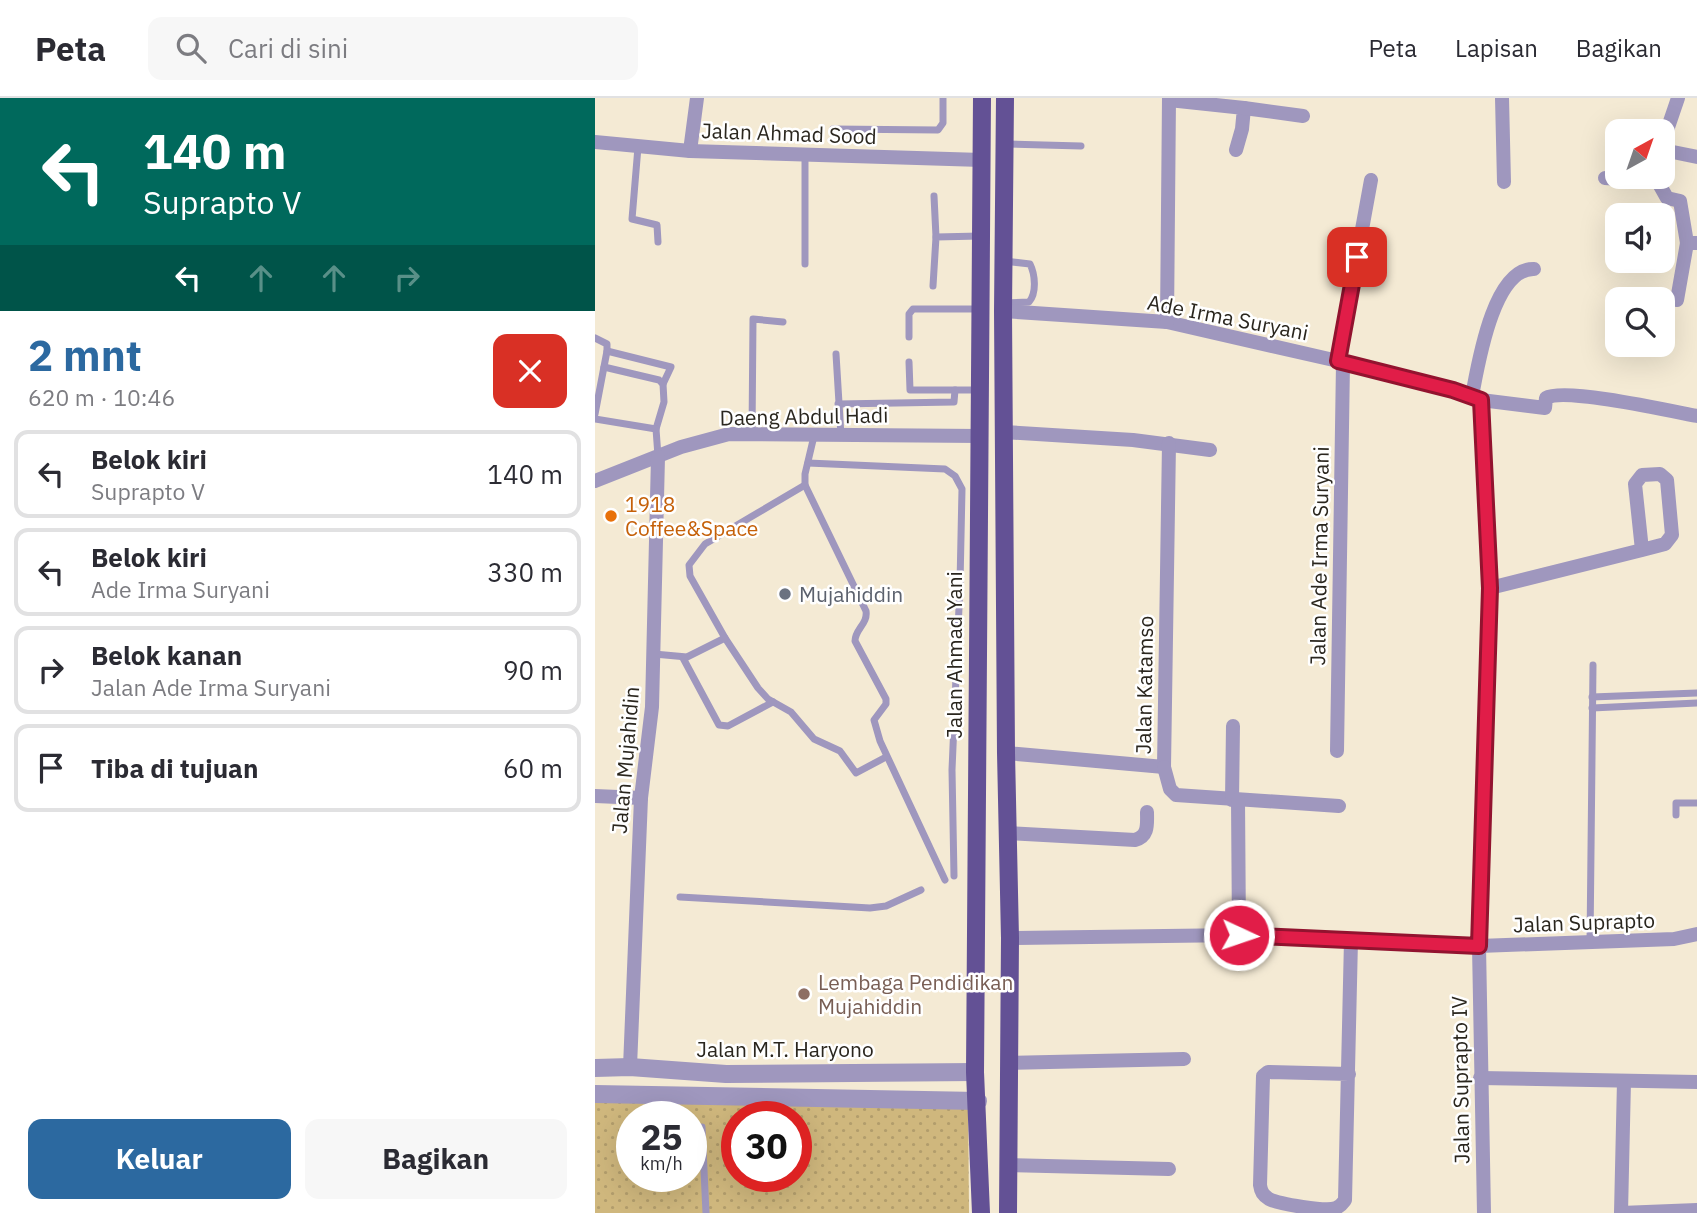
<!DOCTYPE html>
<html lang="id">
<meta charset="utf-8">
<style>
body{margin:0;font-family:"IBM Plex Sans",sans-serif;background:#f7f7f7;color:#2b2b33;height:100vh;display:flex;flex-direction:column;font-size:26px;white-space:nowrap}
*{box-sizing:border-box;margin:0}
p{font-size:23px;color:#7c7c81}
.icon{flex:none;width:38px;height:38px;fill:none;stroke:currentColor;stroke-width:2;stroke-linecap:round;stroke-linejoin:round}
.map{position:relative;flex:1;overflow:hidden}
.panel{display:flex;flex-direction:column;background:#fff;width:595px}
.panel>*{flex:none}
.hud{background:#00695c;color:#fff;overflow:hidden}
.needle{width:46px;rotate:40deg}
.controls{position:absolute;left:1010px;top:21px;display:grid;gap:14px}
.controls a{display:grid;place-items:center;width:70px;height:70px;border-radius:14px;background:#fff;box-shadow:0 7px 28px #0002;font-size:35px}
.speed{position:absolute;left:21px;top:1003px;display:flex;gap:14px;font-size:35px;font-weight:700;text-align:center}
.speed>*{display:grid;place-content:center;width:91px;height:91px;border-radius:50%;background:#fff;box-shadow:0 7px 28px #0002;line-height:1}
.speed small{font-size:18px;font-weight:400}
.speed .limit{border:10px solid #d22;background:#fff;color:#111}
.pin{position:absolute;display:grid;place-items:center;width:60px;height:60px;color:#fff;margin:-30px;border-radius:14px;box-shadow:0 4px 10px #0006}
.me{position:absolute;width:77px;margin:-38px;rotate:93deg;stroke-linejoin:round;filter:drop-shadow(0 0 5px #0008)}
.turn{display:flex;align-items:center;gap:24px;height:147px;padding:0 28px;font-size:32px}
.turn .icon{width:91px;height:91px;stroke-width:2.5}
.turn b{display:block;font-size:49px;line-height:60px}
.lanes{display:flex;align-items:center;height:66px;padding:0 28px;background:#0003;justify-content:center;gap:35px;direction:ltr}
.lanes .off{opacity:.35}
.round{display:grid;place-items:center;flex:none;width:74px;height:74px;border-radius:14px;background:#f7f7f7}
.summary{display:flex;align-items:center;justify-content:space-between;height:119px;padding:0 28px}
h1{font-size:42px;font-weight:700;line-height:52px;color:#2c69a0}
.button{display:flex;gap:14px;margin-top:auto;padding:14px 28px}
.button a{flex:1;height:80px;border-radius:14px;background:#2c69a0;color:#fff;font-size:28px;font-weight:700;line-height:80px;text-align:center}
.button a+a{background:#f7f7f7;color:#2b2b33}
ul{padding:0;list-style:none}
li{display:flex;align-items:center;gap:21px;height:88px;margin:0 14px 10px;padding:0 14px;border:4px solid #e1e1e2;border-radius:14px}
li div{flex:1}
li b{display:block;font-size:26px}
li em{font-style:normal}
header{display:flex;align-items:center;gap:42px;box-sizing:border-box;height:98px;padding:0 35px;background:#fff;border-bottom:2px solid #e1e1e2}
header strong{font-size:33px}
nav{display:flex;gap:38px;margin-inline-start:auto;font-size:24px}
.search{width:490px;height:63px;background:#f7f7f7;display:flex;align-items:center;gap:18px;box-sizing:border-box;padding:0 24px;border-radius:14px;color:#7c7c81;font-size:26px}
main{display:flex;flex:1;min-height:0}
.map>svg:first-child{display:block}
</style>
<header>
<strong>Peta</strong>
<div class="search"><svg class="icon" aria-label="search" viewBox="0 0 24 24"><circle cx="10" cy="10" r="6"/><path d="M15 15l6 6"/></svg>Cari di sini</div>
<nav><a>Peta</a><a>Lapisan</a><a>Bagikan</a></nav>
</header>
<main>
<section class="panel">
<div class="hud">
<div class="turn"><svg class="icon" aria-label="left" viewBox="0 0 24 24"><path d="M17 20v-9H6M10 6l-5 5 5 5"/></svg><div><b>140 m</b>Suprapto V</div></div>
<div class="lanes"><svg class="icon" aria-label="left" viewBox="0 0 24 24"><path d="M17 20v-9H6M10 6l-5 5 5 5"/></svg><svg class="icon off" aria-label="ahead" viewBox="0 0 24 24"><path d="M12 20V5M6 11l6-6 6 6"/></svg><svg class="icon off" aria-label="ahead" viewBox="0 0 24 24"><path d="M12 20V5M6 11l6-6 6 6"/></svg><svg class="icon off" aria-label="right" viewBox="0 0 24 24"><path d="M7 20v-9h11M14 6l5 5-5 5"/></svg></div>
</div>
<div class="summary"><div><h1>2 mnt</h1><p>620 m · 10:46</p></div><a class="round" style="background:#d93025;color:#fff"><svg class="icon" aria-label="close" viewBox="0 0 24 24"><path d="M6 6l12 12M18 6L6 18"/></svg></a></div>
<ul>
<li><svg class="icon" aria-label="left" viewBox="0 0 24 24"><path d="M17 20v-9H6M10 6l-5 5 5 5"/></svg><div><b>Belok kiri</b><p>Suprapto V</p></div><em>140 m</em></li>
<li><svg class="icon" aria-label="left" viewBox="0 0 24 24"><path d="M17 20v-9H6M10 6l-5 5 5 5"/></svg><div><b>Belok kiri</b><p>Ade Irma Suryani</p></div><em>330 m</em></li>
<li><svg class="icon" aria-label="right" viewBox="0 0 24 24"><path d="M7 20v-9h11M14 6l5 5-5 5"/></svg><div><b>Belok kanan</b><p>Jalan Ade Irma Suryani</p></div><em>90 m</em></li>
<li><svg class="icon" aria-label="arrive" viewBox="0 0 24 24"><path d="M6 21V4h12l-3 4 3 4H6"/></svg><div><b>Tiba di tujuan</b></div><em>60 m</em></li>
</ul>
<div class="button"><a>Keluar</a><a>Bagikan</a></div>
</section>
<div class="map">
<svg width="1102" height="1115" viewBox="0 0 1102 1115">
<defs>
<pattern id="park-dots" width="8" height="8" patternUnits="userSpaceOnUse" patternTransform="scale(1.75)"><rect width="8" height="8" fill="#cfb77d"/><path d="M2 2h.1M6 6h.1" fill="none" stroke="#b29d6c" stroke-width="1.8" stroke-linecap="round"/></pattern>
</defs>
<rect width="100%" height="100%" fill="#f4ead4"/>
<path fill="url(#park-dots)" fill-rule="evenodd" d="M373 1000 374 1115H0V1005ZM37 1018H96V1078H37ZM142 1018H201V1078H142Z"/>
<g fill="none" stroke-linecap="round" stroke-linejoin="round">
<g stroke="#9f97be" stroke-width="7">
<path d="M238 31 343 32 348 25V0"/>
<path d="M410 46 486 48"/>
<path d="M43 49 37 121 62 127 63 144"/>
<path d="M339 98 341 139"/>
<path d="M210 166V57"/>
<path d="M338 188 341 139 385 138"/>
<path d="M408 205 434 204C442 195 440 176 435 166L409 163"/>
<path d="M314 239V216L318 211H385"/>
<path d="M0 240 12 246V253L0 316"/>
<path d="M12 253 76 269 68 286"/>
<path d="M241 256 246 338"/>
<path d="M314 264 315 292H384"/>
<path d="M9 269 64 282 68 286 69 304 61 331 63 358"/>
<path d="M243 306 359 304 360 292"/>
<path d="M0 321 61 331"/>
<path d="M157 336 158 221 188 224"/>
<path d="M219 338 210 376V387L271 513C273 526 260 531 260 543L291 601V606L279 622 285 643 350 782"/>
<path d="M213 365 350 371 360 378 367 391 365 486 357 672 359 778"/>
<path d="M210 387 110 446 94 467 95 478 130 540 163 590 173 601 196 614 219 641 245 653 261 675 291 659"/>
<path d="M59 556 92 559 130 540"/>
<path d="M88 560 124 627 133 628 178 604"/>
<path d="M997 599 1102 595"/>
<path d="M997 610 1102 605"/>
<path d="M1081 717V705H1102"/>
<path d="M85 799 275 810 291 808 326 792"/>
<path d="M995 845 998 567"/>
<path d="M107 1029 111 1115"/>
</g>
<g stroke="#9f97be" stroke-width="14">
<path d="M907 0 909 84"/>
<path d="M574 2 649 10 647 31 641 52"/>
<path d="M649 10 708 18"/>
<path d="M0 44 95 53 387 62"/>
<path d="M1068 44 1083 0"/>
<path d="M1068 52 1102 59"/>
<path d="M95 53 102 0"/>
<path d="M1010 80 1063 84 1072 100 1085 103 1092 145"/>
<path d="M1082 202 1092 145H1102"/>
<path d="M408 213 572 224 743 263 858 292 886 302 950 310 951 300C969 289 1076 313 1102 318"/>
<path d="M572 224 574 0"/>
<path d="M743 263 776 82"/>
<path d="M877 298C883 267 898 170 939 171"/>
<path d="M886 302 895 490 884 848 889 1115"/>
<path d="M409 334 538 342 615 352"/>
<path d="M0 383 86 349 134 336 385 338"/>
<path d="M895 490 1047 452 1040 386 1047 377 1065 376 1072 382 1077 437 1070 446 1047 452"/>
<path d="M742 653 748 265"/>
<path d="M411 655 569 669 574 345"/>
<path d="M569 669 575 691 581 697 744 708"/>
<path d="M0 698 46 700"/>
<path d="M637 702 638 628"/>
<path d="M643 702 644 837"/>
<path d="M412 735 540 742C554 738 552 726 552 714"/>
<path d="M415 840 644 837 884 848 1079 841 1102 836"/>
<path d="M414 965 589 961"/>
<path d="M35 969 46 700 57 609 63 359"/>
<path d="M754 976 673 974 668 978 665 1087C666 1094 668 1097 674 1101 684 1106 731 1114 741 1110 746 1108 747 1106 750 1102L756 842"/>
<path d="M885 980 1102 984"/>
<path d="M414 1067 574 1071"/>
<path d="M1026 1115 1029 983"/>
<path d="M1026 1115 1102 1112"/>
</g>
<g stroke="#9f97be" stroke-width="18">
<path d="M0 970 35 969 131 976 380 974"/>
<path d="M0 996 383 1003"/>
</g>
<g stroke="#635195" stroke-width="18">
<path d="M410 0 408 213 411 655 415 840 413 1115"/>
<path d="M386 1115 380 974 387 0"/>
</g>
</g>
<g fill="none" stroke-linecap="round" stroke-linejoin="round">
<g stroke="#92132f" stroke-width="18">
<path id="route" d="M644 837 884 848 895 490 886 302 858 292 743 263 762 159"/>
</g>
<use href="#route" stroke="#e11d48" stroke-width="12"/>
</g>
<circle fill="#e8710a" stroke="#fff" stroke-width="2.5" cx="16" cy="418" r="7"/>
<circle fill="#6b7280" stroke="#fff" stroke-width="2.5" cx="190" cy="496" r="7"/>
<circle fill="#8d6e63" stroke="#fff" stroke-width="2.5" cx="209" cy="896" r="7"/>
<g text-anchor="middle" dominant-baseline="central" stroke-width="5" stroke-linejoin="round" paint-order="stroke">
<g font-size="21" fill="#2a261e" stroke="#fff">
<text transform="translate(194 35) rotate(2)">Jalan Ahmad Sood</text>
<text transform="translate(633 219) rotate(11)">Ade Irma Suryani</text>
<text transform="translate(209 318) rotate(-1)">Daeng Abdul Hadi</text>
<text transform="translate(724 458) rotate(-89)">Jalan Ade Irma Suryani</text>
<text transform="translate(359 557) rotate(-90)">Jalan Ahmad Yani</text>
<text transform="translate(549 587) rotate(-89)">Jalan Katamso</text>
<text transform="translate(30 662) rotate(-85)">Jalan Mujahidin</text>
<text transform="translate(989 824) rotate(-2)">Jalan Suprapto</text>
<text x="190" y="951">Jalan M.T. Haryono</text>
<text transform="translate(865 982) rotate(-91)">Jalan Suprapto IV</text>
</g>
<g font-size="21" fill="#c56008" stroke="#fff" text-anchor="start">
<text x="30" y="406">1918<tspan x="30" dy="24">Coffee&amp;Space</tspan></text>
</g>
<g font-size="21" fill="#5b616d" stroke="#fff" text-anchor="start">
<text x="204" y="496">Mujahiddin</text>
</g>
<g font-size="21" fill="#785e54" stroke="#fff" text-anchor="start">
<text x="223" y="884">Lembaga Pendidikan<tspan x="223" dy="24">Mujahiddin</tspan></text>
</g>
</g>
</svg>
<div class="controls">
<a><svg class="needle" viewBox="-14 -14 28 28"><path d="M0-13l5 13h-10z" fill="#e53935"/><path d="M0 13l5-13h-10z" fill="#7c7c81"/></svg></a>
<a><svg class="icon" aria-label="sound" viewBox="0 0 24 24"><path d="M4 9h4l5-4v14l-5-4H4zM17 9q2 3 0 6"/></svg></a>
<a><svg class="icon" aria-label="search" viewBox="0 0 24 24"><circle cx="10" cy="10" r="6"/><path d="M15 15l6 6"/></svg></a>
</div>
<div class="speed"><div>25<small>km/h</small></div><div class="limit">30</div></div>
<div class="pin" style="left:762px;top:159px;background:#d93025"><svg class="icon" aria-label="arrive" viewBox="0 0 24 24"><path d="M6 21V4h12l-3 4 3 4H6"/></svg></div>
<svg class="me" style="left:644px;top:837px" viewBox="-20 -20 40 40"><circle r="17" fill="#e11d48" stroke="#fff" stroke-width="3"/><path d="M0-11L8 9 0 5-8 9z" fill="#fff"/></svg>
</div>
</main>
